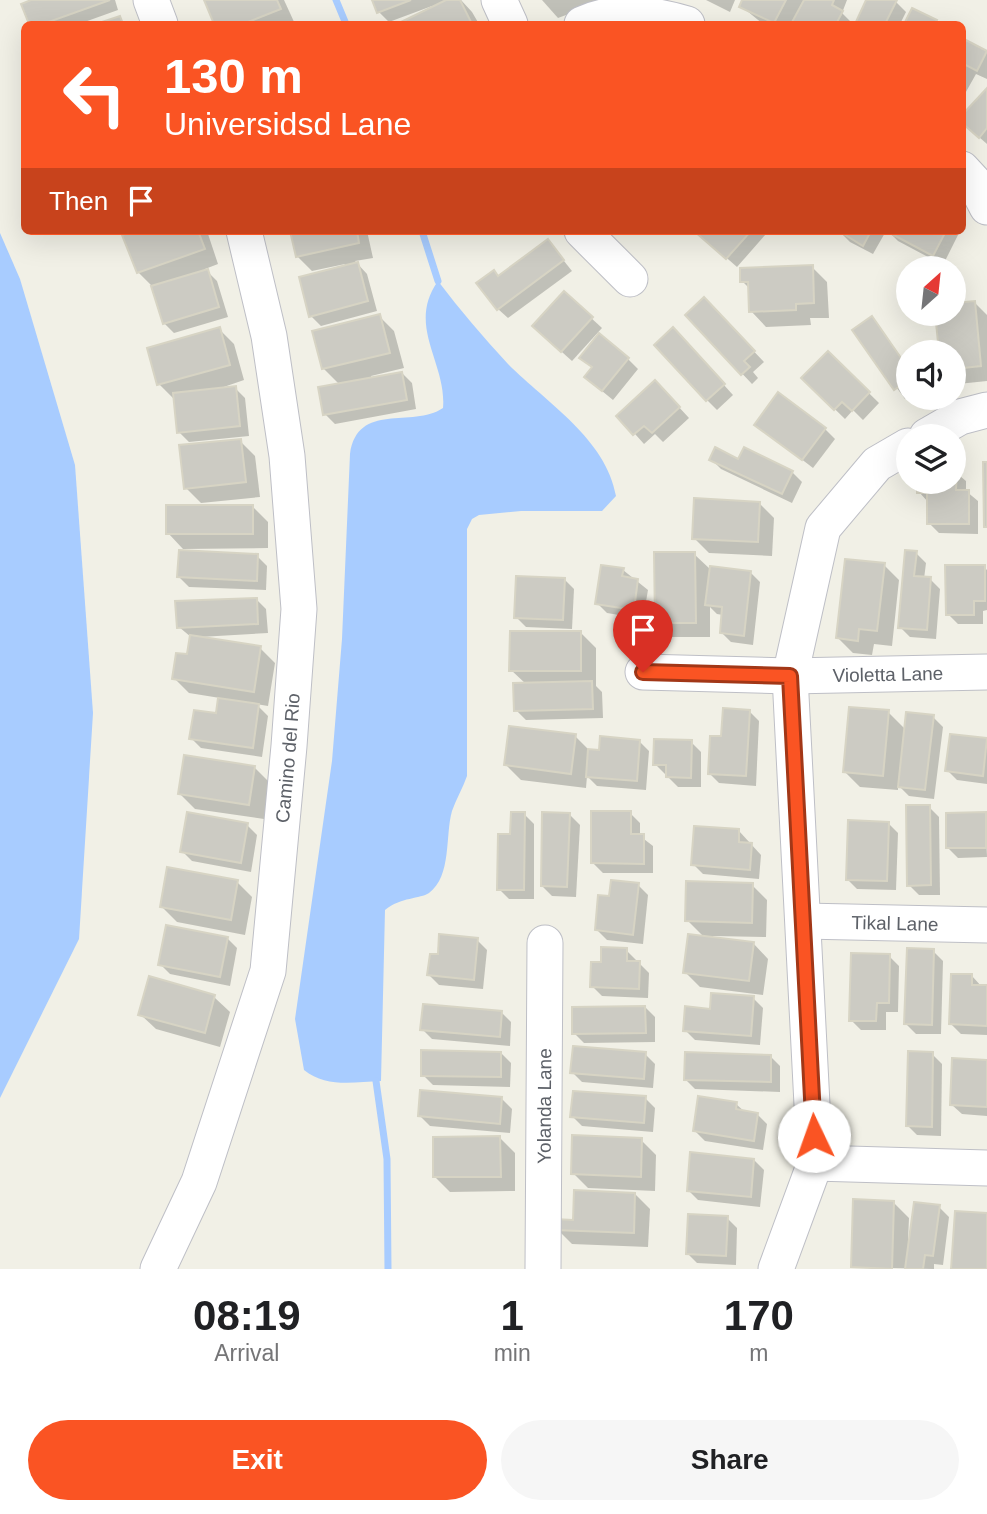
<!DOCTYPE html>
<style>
body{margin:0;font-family:Helvetica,sans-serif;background:#f6f6f6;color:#202124;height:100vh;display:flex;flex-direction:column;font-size:26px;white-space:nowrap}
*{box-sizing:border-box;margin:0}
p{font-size:23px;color:#757577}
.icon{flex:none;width:38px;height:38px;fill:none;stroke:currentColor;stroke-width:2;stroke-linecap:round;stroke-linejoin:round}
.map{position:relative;height:1269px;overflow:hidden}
.sheet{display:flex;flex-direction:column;background:#fff;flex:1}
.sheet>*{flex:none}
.top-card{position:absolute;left:21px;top:21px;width:945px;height:214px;border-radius:10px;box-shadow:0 7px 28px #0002;background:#fa5423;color:#fff;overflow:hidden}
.needle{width:46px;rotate:27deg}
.controls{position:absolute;left:896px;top:256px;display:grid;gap:14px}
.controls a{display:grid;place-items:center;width:70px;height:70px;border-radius:50%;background:#fff;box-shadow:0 7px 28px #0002;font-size:35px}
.pin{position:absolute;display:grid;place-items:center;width:60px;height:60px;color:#fff;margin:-72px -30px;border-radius:50% 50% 50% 0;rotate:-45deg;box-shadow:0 0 7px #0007}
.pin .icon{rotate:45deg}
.me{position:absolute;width:77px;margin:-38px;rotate:357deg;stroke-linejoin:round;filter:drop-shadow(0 0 5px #0008)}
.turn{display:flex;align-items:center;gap:24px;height:147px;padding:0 28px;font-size:32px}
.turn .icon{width:91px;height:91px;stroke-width:2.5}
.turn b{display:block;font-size:49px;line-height:60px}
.then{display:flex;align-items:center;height:66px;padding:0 28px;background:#0003;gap:14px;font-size:26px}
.eta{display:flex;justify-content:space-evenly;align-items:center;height:119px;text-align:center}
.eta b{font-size:42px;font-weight:700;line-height:49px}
.cta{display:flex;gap:14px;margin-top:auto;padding:14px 28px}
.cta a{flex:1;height:80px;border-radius:42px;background:#fa5423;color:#fff;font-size:28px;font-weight:700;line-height:80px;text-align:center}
.cta a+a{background:#f6f6f6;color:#202124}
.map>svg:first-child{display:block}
</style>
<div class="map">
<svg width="987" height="1269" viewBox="0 0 987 1269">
<rect width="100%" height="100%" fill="#f1f0e6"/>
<g fill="#a8ccff">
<path d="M0 233 20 279 75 465 93 713 79 939 0 1098Z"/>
<path d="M438 281C460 310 483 337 508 364 547 403 606 439 616 496L602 511H521L479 515 472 519 467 529V776C463 788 456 799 452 811 445 835 452 876 429 893 420 899 401 897 385 910L381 1081C354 1082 326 1088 304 1070L295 1019 332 761 342 639 350 454C358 401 412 429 443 408 447 363 406 326 438 281Z"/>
</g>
<g fill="#0003">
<path d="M36 0H115L118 10 79 24H31L24 5Z"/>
<path d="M206 0H284L295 24H216Z"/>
<path d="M374 0H461L472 12 479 24H399L433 8 432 6 389 22 379 12Z"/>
<path d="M542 0H606L558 18Z"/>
<path d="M706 0H735L730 12Z"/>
<path d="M744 0H847L842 13 851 22 763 24 741 6Z"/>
<path d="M868 0 896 2 906 12 900 24H857Z"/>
<path d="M962 40 987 53V79L976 74 962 99Z"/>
<path d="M987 90V144L971 130Z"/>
<path d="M138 231H207L218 264 205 269 217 281 228 317 174 333 164 323 153 287 138 272Z"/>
<path d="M292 231H367L373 258 355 261 367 274 377 311 321 326 311 316 345 264 312 271 297 256Z"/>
<path d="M696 231H763L766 234 737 267Z"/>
<path d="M886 231 873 254 850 242 840 232Z"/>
<path d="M888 231H960L943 265 898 241Z"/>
<path d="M548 241 572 271 508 318 498 309V278Z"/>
<path d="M812 267 827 282 829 318H810L811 325 766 327 751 311 750 289 742 281Z"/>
<path d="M564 293 602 328 572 361 544 336Z"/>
<path d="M704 299 764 362 753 372 758 378 752 384 687 315Z"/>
<path d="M974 302 987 315V381L958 384 954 380V305Z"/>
<path d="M379 316 394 331 404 368 371 376 372 379 402 373 412 383 416 409 335 424 325 414 340 385 324 369Z"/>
<path d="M871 318 908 366V397L905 399 854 330Z"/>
<path d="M219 329 234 344 244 380 215 390 235 388 245 398 249 436 189 442 179 432 174 399 159 384Z"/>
<path d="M683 340 733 395 717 410 707 400Z"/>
<path d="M828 353 879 403 863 420 853 410 845 419 803 378Z"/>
<path d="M582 357 628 359 638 369 613 400 596 386 593 369Z"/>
<path d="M665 392 689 418 663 442 655 434 644 444 619 416Z"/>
<path d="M756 424 825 429 835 439 813 468Z"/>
<path d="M240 441 255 456 260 497 201 503 186 488Z"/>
<path d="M711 459 792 472 802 482 792 503 721 469Z"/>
<path d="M954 471 966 481V491L978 501V534L939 533 929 523V503L919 492 954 481Z"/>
<path d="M759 503 774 518 772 556 709 553 694 538Z"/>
<path d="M252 506 268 522V548L183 549 168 533Z"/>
<path d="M916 553 926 563 924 579H930L940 589 936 639 910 637 900 627Z"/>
<path d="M694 554 711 570 750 572 760 582 753 645 731 642 721 632 723 615 717 614 710 607V637H672L657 622Z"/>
<path d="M257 556 267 566 266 590 189 587 179 577Z"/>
<path d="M884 565 899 580 892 646 874 644 872 655 853 653 838 638Z"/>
<path d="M984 567 987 570V610L983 611V624H958L948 614Z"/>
<path d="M623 570 648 590 643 619 607 613 597 603Z"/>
<path d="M564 579 574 589 572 629 526 627 516 617Z"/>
<path d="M256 599 266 609 268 633 200 637 260 648 275 663 268 706 256 704 268 716 262 757 201 748 191 738 217 715 220 698 189 693 174 678 188 656 191 637 179 627Z"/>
<path d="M581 633 596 648V686L602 692 603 718 526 720 516 710 526 684 511 670Z"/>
<path d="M749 711 759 721 756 786 719 783 709 773 723 738Z"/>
<path d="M888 712 906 730 933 717 943 727 934 799 909 796 898 785V790L860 787 845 772Z"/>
<path d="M575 736 590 751 600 752 639 741 649 751 646 790 597 786 587 776 586 788 521 780 506 765Z"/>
<path d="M951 736 987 740V784L957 780 947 770Z"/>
<path d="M691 742 701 752V787H678L655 764Z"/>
<path d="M254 767 269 782 264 819 195 809 180 794Z"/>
<path d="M929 807 939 817 940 895H919L909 885Z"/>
<path d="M630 813 640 823V836L653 846V873H603L593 863Z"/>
<path d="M524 814 534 824V899H509L499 889 512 836Z"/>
<path d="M985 814 987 857 958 858 948 848Z"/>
<path d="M570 815 580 825 576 897 552 896 542 886Z"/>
<path d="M888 823 898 833 896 890 857 889 847 879Z"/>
<path d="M247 825 257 835 251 872 192 861 182 851Z"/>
<path d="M739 831 761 855 759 879 703 874 693 864Z"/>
<path d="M237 882 252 897 245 935 177 922 162 907Z"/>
<path d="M638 885 648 895 643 944 607 940 597 930 611 898Z"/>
<path d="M752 885 767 900 766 937 713 936V939L753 943 768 959 763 995 700 987 685 972 704 937 687 920Z"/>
<path d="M227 938 237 948 230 986 170 974 160 964Z"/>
<path d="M477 940 487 950 483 989 439 985 429 975 439 956Z"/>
<path d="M626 950 649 973 648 998 602 996 592 986Z"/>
<path d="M933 951 943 961 941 1034H916L906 1024Z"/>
<path d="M889 956 899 966 898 1012H886V1030H861L851 1020Z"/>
<path d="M972 976 982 987H987V1035L961 1034 951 1024Z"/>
<path d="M214 997 230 1012 220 1047 156 1029 140 1014Z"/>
<path d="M753 998 763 1008 760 1045 695 1040 685 1030 711 1010Z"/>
<path d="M645 1007 655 1017V1042L584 1043 574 1033Z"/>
<path d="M501 1012 511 1022 510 1046 432 1039 422 1029Z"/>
<path d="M501 1053 511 1063 510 1087 433 1085 423 1075Z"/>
<path d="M645 1054 655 1064 653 1088 582 1082 572 1072Z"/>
<path d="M932 1054 942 1064 941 1136 917 1135 907 1125Z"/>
<path d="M770 1056 780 1066V1092L695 1089 685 1079Z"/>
<path d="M987 1061V1116L962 1114 952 1105Z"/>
<path d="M645 1098 655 1108 653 1132 582 1126 572 1116Z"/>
<path d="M502 1099 512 1109 510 1133 430 1126 420 1116Z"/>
<path d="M736 1104 745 1112 757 1114 767 1124 763 1150 705 1141 695 1131Z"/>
<path d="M500 1138 515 1153V1191L450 1192 435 1177Z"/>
<path d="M641 1140 656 1155 655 1191 588 1188 573 1173Z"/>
<path d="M754 1160 764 1170 760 1207 698 1200 688 1190Z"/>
<path d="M635 1194 650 1209 648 1247 572 1244 557 1229Z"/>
<path d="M894 1203 909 1218 908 1241 939 1207 949 1217 943 1265 934 1264V1269L853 1267Z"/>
<path d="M727 1218 737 1228 736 1265 697 1263 687 1253Z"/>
</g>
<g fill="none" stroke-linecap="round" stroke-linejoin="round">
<g stroke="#a8ccff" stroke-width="7">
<path d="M336 0 346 24"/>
<path d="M422 231 438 281"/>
<path d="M376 1081 387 1159 388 1269"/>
</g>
</g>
<g fill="#cccbc3" stroke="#d7d4c4" stroke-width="2">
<path d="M31 0H110L43 24H29L21 4Z"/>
<path d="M204 0H277L281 9 243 24H214Z"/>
<path d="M372 0H411L377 13Z"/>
<path d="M446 0H460L472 24H397Z"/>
<path d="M742 0H786L774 23 739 7Z"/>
<path d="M804 0H834L832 5 843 11 836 24H791Z"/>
<path d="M866 0H897L885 24H855Z"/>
<path d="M912 8 937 20 935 24H904Z"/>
<path d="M120 16 123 24H96Z"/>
<path d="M962 38 987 51 977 71 966 65 962 71Z"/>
<path d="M987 88V128L979 138 962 123V115Z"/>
<path d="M133 231H198L205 249 137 273 122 235Z"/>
<path d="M290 231H357L359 243 296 257Z"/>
<path d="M694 231H751L726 259Z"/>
<path d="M839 231H871L863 246Z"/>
<path d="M886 231H946L933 256Z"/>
<path d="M548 239 564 260 497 310 476 283 494 270 498 276Z"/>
<path d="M358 262 368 301 309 317 299 277Z"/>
<path d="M813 265 814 303 796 304V310L749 312 748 282H740V268Z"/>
<path d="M208 269 219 307 163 324 151 286Z"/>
<path d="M564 291 593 317 561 352 532 326Z"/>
<path d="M704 297 755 351 744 361 750 367 741 375 685 315Z"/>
<path d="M975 301 981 366 954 369V352H939L935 313H954V303Z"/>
<path d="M380 314 390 353 322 369 312 331Z"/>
<path d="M872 316 908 368V380L894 390 852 330Z"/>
<path d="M220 327 230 365 157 385 147 348Z"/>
<path d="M673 327 725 384 706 401 654 345Z"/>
<path d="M599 333 629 358 602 391 584 377 592 367 579 358Z"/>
<path d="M828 351 870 392 852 411 842 402 834 410 801 378Z"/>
<path d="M402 372 407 400 323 415 318 387Z"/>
<path d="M655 380 680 407 652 433 644 426 633 435 616 416Z"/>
<path d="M236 386 240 426 177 433 173 393Z"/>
<path d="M778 392 826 428 802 460 754 425Z"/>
<path d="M241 439 246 482 184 489 179 445Z"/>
<path d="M715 447 738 459 744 447 793 471 782 494 709 460Z"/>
<path d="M983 462H987V527H984Z"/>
<path d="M954 469H957L956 490H969V524H927V493H917V481H954Z"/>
<path d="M694 498 760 502 758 542 692 539Z"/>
<rect x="166" y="505" width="87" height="29"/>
<path d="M179 550 258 554 257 581 177 577Z"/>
<path d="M905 550 917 551 914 576 931 577 927 630 898 628Z"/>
<path d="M654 552H695L696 623H655Z"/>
<path d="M845 559 885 563 877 631 859 629 858 641 836 638Z"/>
<path d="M601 565 624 568 622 576 638 579 634 610 595 604Z"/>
<path d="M945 565H985V601H974V615H946Z"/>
<path d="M710 566 751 571 744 636 720 633 722 607 705 605Z"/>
<path d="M516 576 565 578 563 620 514 618Z"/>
<path d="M257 598 258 624 177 628 175 601Z"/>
<path d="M510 631H581V671H509Z"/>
<path d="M190 635 261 646 254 692 172 679 176 653 187 654Z"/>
<path d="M592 681 593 709 514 711 513 683Z"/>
<path d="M218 698 259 704 253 748 189 739 194 710 216 713Z"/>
<path d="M849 707 889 710 883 776 843 772Z"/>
<path d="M723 708 750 710 746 776 708 774 710 736H721Z"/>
<path d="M906 712 934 715 925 790 898 787Z"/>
<path d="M509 726 576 734 571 774 504 765Z"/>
<path d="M950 734 987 738 983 776 945 771Z"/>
<path d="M600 736 640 740 637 781 586 777 588 749 599 750Z"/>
<path d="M654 739 692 740 691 778 666 777V765H653Z"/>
<path d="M184 755 255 766 249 805 178 794Z"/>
<path d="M906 805H930L931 885 907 886Z"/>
<path d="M591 811H631V834H644V864L591 863Z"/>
<path d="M187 812 248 823 241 863 180 852Z"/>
<path d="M511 812H525L524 890H497L498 834H510Z"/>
<path d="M542 812 570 813 567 887 541 886Z"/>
<path d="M986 812V848H946V813Z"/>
<path d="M848 820 889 822 887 881 846 880Z"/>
<path d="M694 826 739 829V842L752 843 750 870 691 865Z"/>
<path d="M167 867 238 880 231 920 160 907Z"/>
<path d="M611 880 639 883 633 935 595 930 598 895 609 896Z"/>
<path d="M686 881 753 883 752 923 685 921Z"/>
<path d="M166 925 228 937 220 977 158 965Z"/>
<path d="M439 934 478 938 474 980 427 975 430 954H438Z"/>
<path d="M688 934 754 942 749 981 683 973Z"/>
<path d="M601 947 627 948V961H640L639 989 590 987 591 962H601Z"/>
<path d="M907 948 934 949 932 1025 904 1024Z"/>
<path d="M851 953 890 954 889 1003H877L876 1021H849Z"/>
<path d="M951 974H972V985H987V1026L949 1024Z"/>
<path d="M149 976 215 995 205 1033 138 1015Z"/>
<path d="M711 993 754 996 751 1036 683 1031 685 1006 710 1009Z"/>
<path d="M423 1004 502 1011 500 1037 420 1030Z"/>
<path d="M645 1006 646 1033 572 1034V1007Z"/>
<path d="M573 1046 646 1052 644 1079 570 1073Z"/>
<path d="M421 1050 501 1052V1077L421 1076Z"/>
<path d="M908 1051 933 1052 932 1127 906 1126Z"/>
<path d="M685 1052 771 1055V1082L684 1080Z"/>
<path d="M952 1058 987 1060V1107L950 1105Z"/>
<path d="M420 1090 502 1097 500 1124 418 1116Z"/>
<path d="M573 1091 646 1096 644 1123 570 1117Z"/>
<path d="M698 1096 737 1102 736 1109 758 1113 754 1141 693 1131Z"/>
<path d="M572 1135 642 1138 641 1177 571 1174Z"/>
<path d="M500 1136 501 1177H433V1137Z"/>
<path d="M690 1152 754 1159 751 1197 687 1191Z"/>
<path d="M574 1190 635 1193 634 1233 555 1230V1219L573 1220Z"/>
<path d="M853 1199 894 1201 892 1269 851 1267Z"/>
<path d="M914 1202 940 1205 933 1256 925 1255 923 1269H905Z"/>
<path d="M955 1211 987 1213V1269H951Z"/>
<path d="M688 1214 728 1216 726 1256 686 1254Z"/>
</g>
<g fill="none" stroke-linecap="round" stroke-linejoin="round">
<g stroke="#bebfc6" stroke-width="37">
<g id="minor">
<path d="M151 0 160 24"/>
<path d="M499 0 510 24"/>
<path d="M582 24C614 9 654 14 687 24"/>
<path d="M962 169 974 182 987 207"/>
<path d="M582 231 630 279"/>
<path d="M927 436 960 417 987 410"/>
<path id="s1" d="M643 672 790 676 987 672"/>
<path id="s2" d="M804 921 987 925"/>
<path d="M815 1163 987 1168"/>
<path id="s3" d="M158 1269 199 1182 268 971 289 746 299 609 287 456 269 336 244 231"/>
<path id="s4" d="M543 1269 545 943"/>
<path d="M776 1269 815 1163 790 676 823 528 877 464 908 446"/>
</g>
</g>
<use href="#minor" stroke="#fff" stroke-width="35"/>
</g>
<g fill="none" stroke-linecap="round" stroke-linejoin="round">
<g stroke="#a23717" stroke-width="18">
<path id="route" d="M643 672 790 676 814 1136"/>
</g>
<use href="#route" stroke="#fa5423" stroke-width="12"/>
</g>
<g text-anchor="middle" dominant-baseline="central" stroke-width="5" stroke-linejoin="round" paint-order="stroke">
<g font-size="19" fill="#5d6168" stroke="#fff">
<text stroke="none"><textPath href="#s1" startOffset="245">Violetta Lane</textPath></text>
<text stroke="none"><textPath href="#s3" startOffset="532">Camino del Rio</textPath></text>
<text stroke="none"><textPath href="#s2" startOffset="91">Tikal Lane</textPath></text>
<text stroke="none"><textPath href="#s4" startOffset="163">Yolanda Lane</textPath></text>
</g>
</g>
</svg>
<div class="controls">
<a><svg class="needle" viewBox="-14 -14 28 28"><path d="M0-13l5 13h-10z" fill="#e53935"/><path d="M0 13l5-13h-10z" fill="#757577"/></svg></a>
<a><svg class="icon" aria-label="sound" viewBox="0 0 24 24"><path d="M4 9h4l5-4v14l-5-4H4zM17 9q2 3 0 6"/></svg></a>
<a><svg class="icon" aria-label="layers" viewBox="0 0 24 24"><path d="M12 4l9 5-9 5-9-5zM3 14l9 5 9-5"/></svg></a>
</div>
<div class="pin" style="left:643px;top:672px;background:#d93025"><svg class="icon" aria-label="arrive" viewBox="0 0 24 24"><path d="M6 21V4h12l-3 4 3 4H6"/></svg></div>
<svg class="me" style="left:814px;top:1136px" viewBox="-20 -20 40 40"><circle r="19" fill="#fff"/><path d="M0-13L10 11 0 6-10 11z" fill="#fa5423"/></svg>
<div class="top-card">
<div class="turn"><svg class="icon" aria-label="left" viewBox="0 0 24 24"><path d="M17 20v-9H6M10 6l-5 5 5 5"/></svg><div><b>130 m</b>Universidsd Lane</div></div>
<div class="then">Then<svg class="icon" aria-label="arrive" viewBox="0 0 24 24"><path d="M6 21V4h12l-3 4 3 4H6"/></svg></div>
</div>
</div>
<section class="sheet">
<div class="eta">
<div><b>08:19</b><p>Arrival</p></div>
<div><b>1</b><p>min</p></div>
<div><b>170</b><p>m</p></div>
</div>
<div class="cta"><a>Exit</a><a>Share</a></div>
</section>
